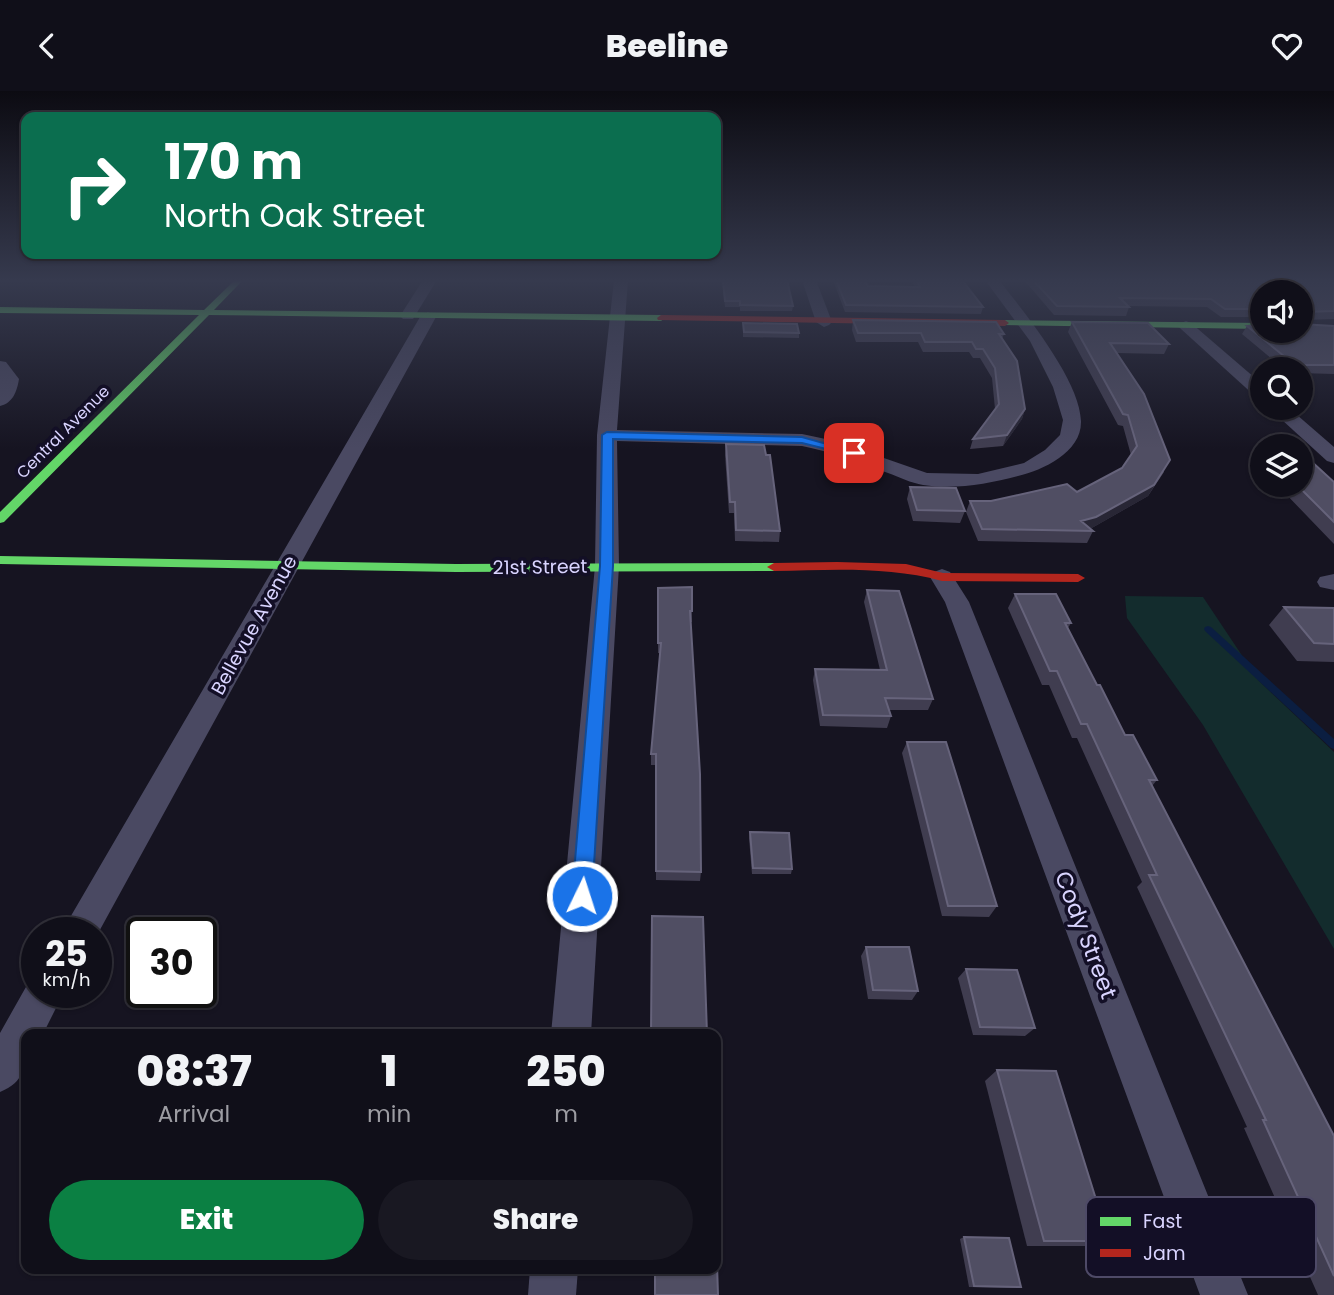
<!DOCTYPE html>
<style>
body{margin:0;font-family:Poppins,sans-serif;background:#191822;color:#f1f3f6;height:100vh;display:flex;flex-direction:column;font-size:26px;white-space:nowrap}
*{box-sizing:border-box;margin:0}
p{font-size:23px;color:#9c9ca2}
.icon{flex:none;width:38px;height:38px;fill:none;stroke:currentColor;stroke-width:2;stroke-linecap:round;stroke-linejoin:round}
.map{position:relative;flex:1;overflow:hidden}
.details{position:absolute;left:21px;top:938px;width:700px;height:245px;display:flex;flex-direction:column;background:#100f19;border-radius:14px;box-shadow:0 2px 5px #0004,0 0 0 2px #302f38}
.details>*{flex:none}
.top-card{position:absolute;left:21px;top:21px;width:700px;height:147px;border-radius:14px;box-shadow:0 2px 5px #0004,0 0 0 2px #302f38;background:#0b6e4f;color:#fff;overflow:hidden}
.buttons{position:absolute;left:1250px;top:189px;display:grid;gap:14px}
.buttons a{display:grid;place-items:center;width:63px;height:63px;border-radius:50%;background:#100f19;box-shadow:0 2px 5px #0004,0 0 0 2px #302f38;font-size:35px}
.speed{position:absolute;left:21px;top:826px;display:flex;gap:14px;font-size:35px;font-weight:700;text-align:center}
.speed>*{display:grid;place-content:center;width:91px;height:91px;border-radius:50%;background:#100f19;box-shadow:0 2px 5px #0004,0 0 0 2px #302f38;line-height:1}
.speed small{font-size:18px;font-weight:400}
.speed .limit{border:4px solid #111;border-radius:10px;background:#fff;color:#111}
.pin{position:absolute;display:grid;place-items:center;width:60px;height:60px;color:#fff;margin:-30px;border-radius:14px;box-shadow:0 4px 10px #0006}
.me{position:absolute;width:77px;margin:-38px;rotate:4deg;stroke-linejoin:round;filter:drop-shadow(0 0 5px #0008)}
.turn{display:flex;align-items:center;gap:24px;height:147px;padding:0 28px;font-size:32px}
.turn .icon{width:91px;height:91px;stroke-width:2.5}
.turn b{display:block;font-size:49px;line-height:60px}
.eta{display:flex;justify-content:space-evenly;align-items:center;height:119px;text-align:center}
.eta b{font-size:42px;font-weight:800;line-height:49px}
.button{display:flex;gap:14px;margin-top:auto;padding:14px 28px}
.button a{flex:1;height:80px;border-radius:42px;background:#0b8043;color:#fff;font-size:28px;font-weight:800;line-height:80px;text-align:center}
.button a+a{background:#191822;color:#f1f3f6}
header{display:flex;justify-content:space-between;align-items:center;height:91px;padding:0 28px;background:#100f19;font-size:32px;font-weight:800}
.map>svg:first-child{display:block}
</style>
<header><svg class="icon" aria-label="back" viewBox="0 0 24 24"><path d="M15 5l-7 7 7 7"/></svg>Beeline<svg class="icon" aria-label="heart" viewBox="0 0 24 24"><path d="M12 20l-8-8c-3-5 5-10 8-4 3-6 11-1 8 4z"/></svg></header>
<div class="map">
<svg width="1334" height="1204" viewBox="0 0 1334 1204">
<rect width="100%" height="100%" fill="#161421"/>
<path fill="#132c2d" d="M1125 505 1203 506 1259 590 1334 661V858L1203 634 1127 527Z"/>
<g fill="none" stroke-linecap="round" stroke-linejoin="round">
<path fill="#0b1e41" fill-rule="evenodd" d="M1208 535 1211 536 1334 648V658L1331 657 1205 540 1204 538 1205 536Z"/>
<g fill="#4a4962" fill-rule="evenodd">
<path d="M423 189H437L413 228H403L400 225Z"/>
<path d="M614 189H628L617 339 802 343 835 350 927 382 978 383 1024 372 1045 359 1060 344 1063 329 1053 296 1030 250 985 189H999C1024 221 1080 289 1081 330 1082 361 1043 379 1018 385 987 393 955 399 923 394 911 392 899 386 888 382 860 372 832 361 802 355L617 350 619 475 591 943H551L595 475 597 344Z"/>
<path d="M802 189H816L832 231 829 234 824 236 816 231Z"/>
<path d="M428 221 436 226 96 846V842H61L420 226Z"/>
<path d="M1186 230 1191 232 1262 293V307L1256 306 1181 238 1178 235 1181 232Z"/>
<path d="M0 270 6 271 19 288C17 300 13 312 0 315Z"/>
<path d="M1269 317H1289L1334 356V372L1327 370Z"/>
<path d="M942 478 950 481 969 511 1248 1204H1200L945 511 930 486 934 481Z"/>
<path d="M1334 483V499L1320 496 1317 491 1320 486Z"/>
<path d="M37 885V901H64L43 943H26C26 970 28 990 0 1001V942L31 887Z"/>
<path d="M530 1178H578L576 1204H528Z"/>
</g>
<g fill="#63d668" fill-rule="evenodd">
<path d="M235 189H243L214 219 661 224 665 227 661 230 209 224 4 431 0 432V421L199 224 0 222V216L204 219Z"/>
<path d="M1005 229 1262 232V238L1002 234 1001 232Z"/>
<path d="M0 465 456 473 774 472 781 476 774 480 456 481 0 473Z"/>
</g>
<g fill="#b3261e" fill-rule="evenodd">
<path d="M661 224 1005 229 1009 232 1005 235 658 229 657 227Z"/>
<path d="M837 471 906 473 943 482 1078 483 1085 487 1078 491 942 490C887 475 831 479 774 480L767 476 774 472Z"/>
</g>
</g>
<g fill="#403d50">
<path d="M722 189H787L793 215 792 220H740V216H725Z"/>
<path d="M833 189H865L868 195 915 196 912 189H962L983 216 981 223 845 221Z"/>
<path d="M1024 189H1334V228L1302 229 1262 201V226H1221L1207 216 1128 215 1129 216 1126 225 1054 224Z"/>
<path d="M853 229 1004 243 1002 248 1025 318 1022 328 1003 355 970 358 973 348 995 318 992 287 980 267H973L969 261H923L918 251H856L852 239Z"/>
<path d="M1072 231 1169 253 1164 263 1117 262 1164 381 1148 405 1090 438 1093 440 1087 452 978 450 966 421 970 410H991L1077 401 1122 377 1131 364 1123 335 1118 334 1068 241Z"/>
<path d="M743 232 799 242V247L743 246Z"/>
<path d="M1301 234 1334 235V283L1300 282V278H1284L1242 243 1247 235Z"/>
<path d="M726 353 780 440 779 451 735 450 734 422H729L725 364Z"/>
<path d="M1334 391V453L1282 399 1285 394H1300Z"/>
<path d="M910 396 965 420 960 432 913 430 907 408Z"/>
<path d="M658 497 692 520V531H691L701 781 700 790 656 789V674H651V663L660 562H658Z"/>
<path d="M867 499 933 608 928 619H889L891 625 887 637 820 635 813 589 815 578 880 579 864 511Z"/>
<path d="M1015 503 1071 532 1068 537 1097 594 1125 644 1157 689 1152 695 1334 1045V1204H1318L1244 1037 1247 1036 1137 796 1142 791 1077 647H1072L1049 594H1042L1008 517Z"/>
<path d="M1284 516 1334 517V571L1297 570 1269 534Z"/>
<path d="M907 651 997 815 989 826 942 825 902 662Z"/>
<path d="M750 741 792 778 791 783H752L749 747Z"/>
<path d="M866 856 918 900 912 909 868 908 861 865Z"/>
<path d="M966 878 1035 937 1025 945 973 944 958 887Z"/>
<path d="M997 979 1109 1150 1090 1155H1027L985 990Z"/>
<path d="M964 1146 1021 1196 1015 1197 969 1196 960 1148Z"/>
</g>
<g fill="#282635">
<path d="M1025 318 1022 328 1003 355 1007 344Z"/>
<path d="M1170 369 1148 405 1090 438 1081 430Z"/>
</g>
<g fill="#504e63" stroke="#66637b" stroke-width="2">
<path d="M723 189H787L793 215 740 214V210H725Z"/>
<path d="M836 189H865L868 195 920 196 917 189H962L983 216 846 214Z"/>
<path d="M1033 189H1334V220L1303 221V229L1300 230V201H1262V218H1225L1211 208 1120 207 1129 216 1057 215Z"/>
<path d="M853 229 996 231 1004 243H999L1017 270 1025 318 1007 344 973 348 999 313 995 277 983 258H976L972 251H925L921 242H858Z"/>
<path d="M1072 231 1148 232 1169 253 1110 252 1144 303 1170 369 1154 394 1096 426 1081 430 1093 440 982 438 970 410H991L1067 393 1077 401 1122 377 1137 355 1128 324 1123 323Z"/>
<path d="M743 232 797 233 799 242 744 241Z"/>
<path d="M1300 233 1334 235V274H1295L1247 235 1262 234V240H1300Z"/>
<path d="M1290 350 1295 355H1284Z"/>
<path d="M726 353 764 354 766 364H770L780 440 736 439 735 411H730Z"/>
<path d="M1300 360 1334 391V431L1297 394H1300Z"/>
<path d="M910 396 956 397 965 420 917 419Z"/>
<path d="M692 496V520H690L700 683 701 781 656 780V663H651L661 552H658V497Z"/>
<path d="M867 499 899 500 933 608 885 607 891 625 823 624 815 578 887 579Z"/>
<path d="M1015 503H1056L1071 532H1065L1097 594H1100L1125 644H1133L1157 689H1149L1334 1045V1185L1263 1029H1266L1149 784H1157L1087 633H1081L1057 580H1050Z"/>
<path d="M1284 516 1334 517V553L1314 552Z"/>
<path d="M907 651H946L997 815H948Z"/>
<path d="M750 741 789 742 792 778 753 777Z"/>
<path d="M652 825 703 826 707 943H651Z"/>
<path d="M866 856H909L918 900 873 899Z"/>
<path d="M966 878 1017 879 1035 937 980 936Z"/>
<path d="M997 979 1056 980 1109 1150H1044Z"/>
<path d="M716 1142 718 1204H655V1178H716Z"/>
<path d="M964 1146 1009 1147 1021 1196 974 1195Z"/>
</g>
<linearGradient id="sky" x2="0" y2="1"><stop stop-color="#0c0b12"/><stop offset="0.53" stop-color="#363a4e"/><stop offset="1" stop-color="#363a4e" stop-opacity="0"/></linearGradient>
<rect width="1334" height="358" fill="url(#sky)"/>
<path fill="#1a73e8" stroke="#114b97" stroke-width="2" d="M607 341 802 346 859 362 854 365 802 352 613 348V475L592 805 589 812 582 815 575 812 572 805 600 475 602 344Z"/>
<g text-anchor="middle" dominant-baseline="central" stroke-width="7" stroke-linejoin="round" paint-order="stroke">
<g font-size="16" fill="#d9d4ff" stroke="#130f26">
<text transform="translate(63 341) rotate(-45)">Central Avenue</text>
</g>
<g font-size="19" fill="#d9d4ff" stroke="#130f26">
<text transform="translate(540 476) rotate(-1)">21st Street</text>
<text transform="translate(254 534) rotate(-61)">Bellevue Avenue</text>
</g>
<g font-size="23" fill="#d9d4ff" stroke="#130f26">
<text transform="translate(1086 844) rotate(69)">Cody Street</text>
</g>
</g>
<rect x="1086" y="1106" width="230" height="80" rx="10" fill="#130f26" stroke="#4e4a67" stroke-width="2"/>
<rect x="1100" y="1126" width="31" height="9" fill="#63d668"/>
<rect x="1100" y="1158" width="31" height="8" fill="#b3261e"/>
<g font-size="19" fill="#d9d4ff">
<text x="1143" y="1137">Fast</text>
<text x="1143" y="1169">Jam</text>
</g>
</svg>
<div class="buttons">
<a><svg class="icon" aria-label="sound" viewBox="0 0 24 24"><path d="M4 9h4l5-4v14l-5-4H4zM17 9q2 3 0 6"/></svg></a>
<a><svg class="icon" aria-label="search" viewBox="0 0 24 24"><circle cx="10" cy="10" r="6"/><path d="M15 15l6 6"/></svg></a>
<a><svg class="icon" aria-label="layers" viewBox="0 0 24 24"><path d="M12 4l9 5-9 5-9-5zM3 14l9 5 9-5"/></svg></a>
</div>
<div class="speed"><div>25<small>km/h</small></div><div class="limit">30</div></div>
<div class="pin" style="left:854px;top:362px;background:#d93025"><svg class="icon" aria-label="arrive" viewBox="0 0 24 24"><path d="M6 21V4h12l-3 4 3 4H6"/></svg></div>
<svg class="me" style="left:582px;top:805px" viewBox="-20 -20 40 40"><circle r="17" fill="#1a73e8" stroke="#fff" stroke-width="3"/><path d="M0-11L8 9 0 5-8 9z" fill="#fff"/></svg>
<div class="top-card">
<div class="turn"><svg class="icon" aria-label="right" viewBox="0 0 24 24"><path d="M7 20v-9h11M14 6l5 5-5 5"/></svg><div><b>170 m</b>North Oak Street</div></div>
</div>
<section class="details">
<div class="eta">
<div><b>08:37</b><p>Arrival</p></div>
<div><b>1</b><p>min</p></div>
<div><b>250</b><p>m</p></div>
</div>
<div class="button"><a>Exit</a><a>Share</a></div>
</section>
</div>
